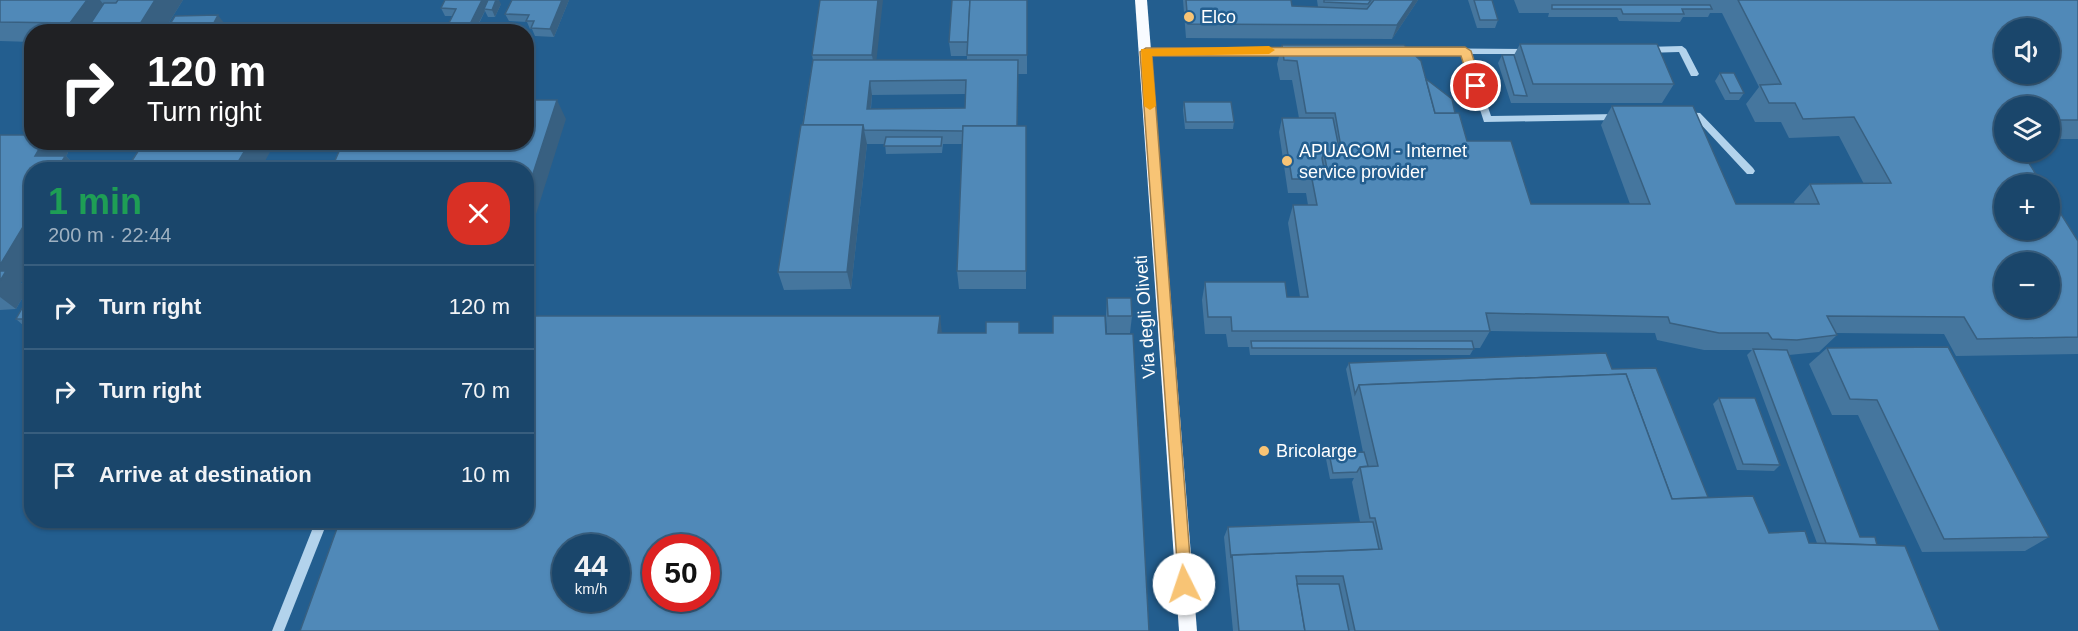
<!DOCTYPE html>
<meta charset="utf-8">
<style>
body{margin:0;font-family:Arial,sans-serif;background:#234d71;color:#f1f3f6;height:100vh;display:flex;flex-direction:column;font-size:22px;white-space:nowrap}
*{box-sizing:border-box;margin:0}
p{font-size:20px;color:#9fb1c1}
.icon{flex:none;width:33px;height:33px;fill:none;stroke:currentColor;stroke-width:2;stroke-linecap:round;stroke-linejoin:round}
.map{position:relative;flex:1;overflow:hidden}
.sheet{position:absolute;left:24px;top:162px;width:510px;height:366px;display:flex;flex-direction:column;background:#1a466b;border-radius:24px;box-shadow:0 2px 4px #0004,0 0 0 2px #385e7e}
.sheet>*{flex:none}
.banner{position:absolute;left:24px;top:24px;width:510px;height:126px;border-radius:24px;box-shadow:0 2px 4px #0004,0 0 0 2px #385e7e;background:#202124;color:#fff;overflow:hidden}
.tools{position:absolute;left:1994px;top:18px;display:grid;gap:12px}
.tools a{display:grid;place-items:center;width:66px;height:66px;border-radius:50%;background:#1a466b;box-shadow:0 2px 4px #0004,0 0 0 2px #385e7e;font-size:30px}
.speed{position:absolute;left:552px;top:534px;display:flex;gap:12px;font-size:30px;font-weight:700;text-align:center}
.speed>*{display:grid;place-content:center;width:78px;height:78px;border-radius:50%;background:#1a466b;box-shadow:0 2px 4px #0004,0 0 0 2px #385e7e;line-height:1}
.speed small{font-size:15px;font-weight:400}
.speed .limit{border:9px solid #d22;background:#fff;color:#111}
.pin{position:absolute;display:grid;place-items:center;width:51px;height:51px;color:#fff;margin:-26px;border:3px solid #fff;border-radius:50%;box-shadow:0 2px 6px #0007}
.me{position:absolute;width:66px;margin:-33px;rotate:356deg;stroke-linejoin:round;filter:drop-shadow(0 0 4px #0008)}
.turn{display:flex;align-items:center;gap:21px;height:126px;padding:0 24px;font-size:27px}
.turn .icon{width:78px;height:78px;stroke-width:2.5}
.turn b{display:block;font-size:42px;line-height:51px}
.round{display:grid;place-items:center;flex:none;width:63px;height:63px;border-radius:24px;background:#234d71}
.overview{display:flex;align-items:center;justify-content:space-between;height:102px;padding:0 24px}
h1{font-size:36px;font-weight:600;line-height:45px;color:#1e9e55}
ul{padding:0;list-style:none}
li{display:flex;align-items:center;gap:18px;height:84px;padding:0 24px;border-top:2px solid #385e7e}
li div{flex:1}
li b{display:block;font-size:22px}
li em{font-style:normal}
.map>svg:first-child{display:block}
</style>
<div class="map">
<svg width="2078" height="631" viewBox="0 0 2078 631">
<rect width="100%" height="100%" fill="#235e8f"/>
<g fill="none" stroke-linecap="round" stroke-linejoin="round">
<g fill="#b3d3ec" fill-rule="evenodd">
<path d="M1682 46 1686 49 1699 74 1697 76H1691L1679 52 1645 53 1641 50 1645 47Z"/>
<path d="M1292 47 1296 50 1292 53 1146 55 1142 52 1146 49Z"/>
<path d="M1398 48 1534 49V53L1531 54H1470L1491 116 1617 114 1622 117 1617 120 1484 122 1462 54H1398L1394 51Z"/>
<path d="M1684 112 1700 113 1753 168 1755 171 1753 174H1747L1695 118 1681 117 1679 115 1681 113Z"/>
<path d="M316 520H328L284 631H272Z"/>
</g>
<path fill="#f8fbff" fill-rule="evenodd" d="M1135 0H1147L1197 631H1179Z"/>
</g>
<g fill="#45769e" fill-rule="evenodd">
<path d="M0 0H183L163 32H32V42L0 41Z"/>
<path d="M569 0 554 37 535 36 532 29H530L527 22 509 21 505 14Z"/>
<path d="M820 0 876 60H967V56H951L949 42 1027 0V74H1018L1017 126H1026V289H959L957 271 963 144H943L942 153 886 154 885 144H867L851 289 784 290 778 272 813 60 812 55ZM966 94 965 108 871 109 872 95Z"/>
<path d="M1183 0H1291L1292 6 1318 7 1317 0H1418L1392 39 1186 38Z"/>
<path d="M1468 0H1492L1498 20 1495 28H1477Z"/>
<path d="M1514 0H2078V139H2049V106H2004V152L2078 241V354L1956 356 1944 334 1835 333 1837 335 1819 352 1789 355 1860 537 1877 545 1940 631H1233L1224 537 1228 527 1360 522 1352 482 1354 478 1330 479 1326 459 1329 453 1363 452 1346 369 1349 363 1612 369 1708 497 1769 533 1809 543H1817L1747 355 1752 350H1704L1657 340 1655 333 1490 331 1480 348H1474L1470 355H1250L1249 347H1228L1226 334H1205L1202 300 1205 282 1287 297H1300L1288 223 1293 205H1308L1306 193H1288L1279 132 1282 118H1299L1292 80H1280L1277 64 1282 45 1426 79 1455 113 1467 141 1531 204H1630L1601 125 1612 106 1736 204H1795L1794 202 1810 184H1864L1839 136 1789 138 1781 122H1755L1746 104 1759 87 1722 13H1710L1708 17H1683L1680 22 1619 21 1617 17H1548L1549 13H1519Z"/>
<path d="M501 4 495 17H488L485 11 475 32 453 31 449 23 453 16H445L441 8Z"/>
<path d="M1520 44 1674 84 1662 103H1511L1498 63 1502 55H1514Z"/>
<path d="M1720 73 1744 93 1739 100H1725L1715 81Z"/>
<path d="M1184 102 1234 122 1233 129H1185L1183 110Z"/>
<path d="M32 117V142H94L92 145 59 144 68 153 66 156 79 170H32L21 283 28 288 16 309 0 310V135H27L23 130Z"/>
<path d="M144 142H297L294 147Z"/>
<path d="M32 296V326H24L16 319Z"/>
<path d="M1107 298 1132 316 1130 333H1107L1106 315Z"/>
<path d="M1827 348 2049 537 2025 551 1922 552 1858 415H1832L1809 364Z"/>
<path d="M1719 398 1780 465 1774 471 1737 470 1713 404Z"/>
</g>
<g fill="#386081">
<path d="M87 0H100L109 11 95 32H78L70 23Z"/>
<path d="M155 0H183L163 32H135Z"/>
<path d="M482 0H490L484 9 485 11 474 32 470 24Z"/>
<path d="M496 0H499L501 4 495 17 492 10Z"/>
<path d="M562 0H569L554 37 550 29Z"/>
<path d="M878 0H883L875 74 872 55Z"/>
<path d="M1414 0H1418L1392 39 1397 25Z"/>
<path d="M218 15 231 32H209Z"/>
<path d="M870 81 872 95 869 123 867 109Z"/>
<path d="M557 100 566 119 526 246V195Z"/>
<path d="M863 125 867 144 851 289 847 272Z"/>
<path d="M43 142H57L68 153 66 156 79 170H49L35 156Z"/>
<path d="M250 142H272L274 145 260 170H245L238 162Z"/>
<path d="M291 142H297L294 147Z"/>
<path d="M32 212V265L21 283 28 288 16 309 0 297V265Z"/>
<path d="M940 316 942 333H938Z"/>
</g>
<g fill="#5089b8" stroke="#386081" stroke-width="1.5" fill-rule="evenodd">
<path d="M0 0H87L70 23 0 22Z"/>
<path d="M118 0H155L135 32H85L104 3H116Z"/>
<path d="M445 0H482L470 24 449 23 456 9 441 8Z"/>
<path d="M488 0H496L492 10 484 9Z"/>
<path d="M512 0H562L550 29 531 28 534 21H526L529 15 505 14Z"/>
<path d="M820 0H878L872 55H812Z"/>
<path d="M952 0H970L968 42H949Z"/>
<path d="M970 0H1027V55H967Z"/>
<path d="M1186 0H1291L1292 6 1367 9 1374 0H1414L1397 25 1188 24Z"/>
<path d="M1324 0H1371L1368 4 1324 2Z"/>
<path d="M1474 0H1492L1498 20H1480Z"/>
<path d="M1738 0H2078V120H2049V106H2004V120H2002L2004 123V152H2022L2042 184H2004V230H2049V195L2078 241V337L1977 339 1964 317 1827 316 1837 335 1797 340 1772 339 1768 333H1719L1670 323 1668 317 1486 313 1490 331H1232L1231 317H1208L1205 282H1285L1287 297H1308L1293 205H1317L1311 174H1328L1324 153H1342L1335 113H1306L1297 61 1284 60 1282 45H1404L1421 61 1435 113H1459L1467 141H1511L1531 204H1650L1612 106H1693L1736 204H1819L1810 184 1891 183 1854 117 1803 119 1795 103H1769L1760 85 1781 84ZM2004 28H2049V74H2004ZM2004 262H2049V308H2004Z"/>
<path d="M1552 5H1710L1712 9H1682L1684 14H1623L1621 9H1552Z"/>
<path d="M218 15 209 32H165L175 16Z"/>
<path d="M1520 44H1657L1674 84H1533Z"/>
<path d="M1502 55H1514L1527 96 1514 95Z"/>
<path d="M813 60H1018L1017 126H963V131L864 130 863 125H803ZM966 80 965 108 867 109 870 81Z"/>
<path d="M1720 73H1734L1744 93H1730Z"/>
<path d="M1426 79 1452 99 1455 113H1435Z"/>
<path d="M526 100H557L526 195V170H331L343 142H526Z"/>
<path d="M1184 102H1231L1234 122H1186Z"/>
<path d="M32 117V130H23Z"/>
<path d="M1282 118H1333L1340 153H1324L1322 158 1325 174H1311L1310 179H1292Z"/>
<path d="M801 125H863L847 272H778Z"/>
<path d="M963 126H1026V271H957Z"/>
<path d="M0 135H32V142H43L35 156H65L57 170H32V212L0 265Z"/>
<path d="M886 137H942L941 146H884Z"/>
<path d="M144 142H250L238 162H254L250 170H126Z"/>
<path d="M0 271H6L0 281Z"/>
<path d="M29 296H32V319H16Z"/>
<path d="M1107 298H1131L1132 316H1108Z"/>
<path d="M526 316H940L938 333H986V322H1019V333H1053V316H1105L1106 334H1133L1149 631H300L340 520H526ZM566 548H616V598H566ZM656 548H706V598H656Z"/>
<path d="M1251 341H1472L1474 349 1252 348Z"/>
<path d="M1948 347 2049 537 1944 539 1877 400 1850 399 1827 348Z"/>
<path d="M1753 349 1787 350 1860 537H1875L1877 545 1826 543Z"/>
<path d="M1606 353 1612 369 1656 368 1708 497 1672 499 1626 374 1359 385 1355 394 1349 363Z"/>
<path d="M1626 374 1672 499 1753 496 1769 533 1805 531 1809 543 1905 546 1940 631H1355L1343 576H1296L1305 631H1239L1232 555 1382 549 1375 518H1370L1360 467 1378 466 1359 385Z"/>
<path d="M1719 398H1755L1780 465 1743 464Z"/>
<path d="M1364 452 1368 466 1360 467 1357 472 1333 473 1329 453Z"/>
<path d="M1368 522H1373L1379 549 1232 555 1231 558 1228 527Z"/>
<path d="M1297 584H1339L1349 631H1305Z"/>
</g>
<path fill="#f8c475" stroke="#a17f4c" stroke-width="1.5" d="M1465 47 1471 51 1482 86 1480 89H1472L1461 56H1152L1192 584 1190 589 1184 591 1179 589 1140 52 1146 48Z"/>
<path fill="#f59e0b" d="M1269 46 1275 50 1269 54 1152 56 1156 106 1150 110 1144 106 1141 49Z"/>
<g fill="#f8c475" stroke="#235e8f" stroke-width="2">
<circle cx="1189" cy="17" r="6"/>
<circle cx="1287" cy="161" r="6"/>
<circle cx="1264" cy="451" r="6"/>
</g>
<g text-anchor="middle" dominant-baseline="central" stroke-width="5" stroke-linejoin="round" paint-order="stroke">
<g font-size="18" fill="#fff" stroke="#235e8f" text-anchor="start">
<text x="1201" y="17">Elco</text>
<text x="1299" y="151">APUACOM - Internet<tspan x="1299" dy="21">service provider</tspan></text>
<text x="1276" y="451">Bricolarge</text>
</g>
<g font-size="18" fill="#fff" stroke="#235e8f">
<text transform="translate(1145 317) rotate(-94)">Via degli Oliveti</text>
</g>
</g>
</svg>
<div class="tools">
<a><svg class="icon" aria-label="sound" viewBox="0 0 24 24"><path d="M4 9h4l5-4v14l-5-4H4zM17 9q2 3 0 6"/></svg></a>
<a><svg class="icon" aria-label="layers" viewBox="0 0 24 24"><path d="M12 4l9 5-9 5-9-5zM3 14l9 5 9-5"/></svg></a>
<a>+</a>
<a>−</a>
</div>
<div class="speed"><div>44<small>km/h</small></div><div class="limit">50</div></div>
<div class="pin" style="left:1476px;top:86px;background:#d93025"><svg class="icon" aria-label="arrive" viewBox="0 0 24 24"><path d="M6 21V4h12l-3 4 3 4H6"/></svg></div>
<svg class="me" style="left:1184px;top:584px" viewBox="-20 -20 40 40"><circle r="19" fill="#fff"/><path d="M0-13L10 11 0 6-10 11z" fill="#f8c475"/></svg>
<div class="banner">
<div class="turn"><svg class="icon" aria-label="right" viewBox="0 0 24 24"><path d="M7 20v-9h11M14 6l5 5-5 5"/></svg><div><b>120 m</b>Turn right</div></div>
</div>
<section class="sheet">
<div class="overview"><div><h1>1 min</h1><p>200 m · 22:44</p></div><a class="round" style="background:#d93025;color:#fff"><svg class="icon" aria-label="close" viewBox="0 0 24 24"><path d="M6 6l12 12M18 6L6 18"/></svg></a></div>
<ul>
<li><svg class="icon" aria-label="right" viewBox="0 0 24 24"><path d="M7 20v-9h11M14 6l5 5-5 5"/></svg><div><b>Turn right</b></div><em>120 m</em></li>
<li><svg class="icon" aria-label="right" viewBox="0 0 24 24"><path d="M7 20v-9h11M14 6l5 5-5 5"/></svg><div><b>Turn right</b></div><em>70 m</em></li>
<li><svg class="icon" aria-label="arrive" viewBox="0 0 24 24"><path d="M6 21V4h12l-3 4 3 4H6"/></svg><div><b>Arrive at destination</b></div><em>10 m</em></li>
</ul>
</section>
</div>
